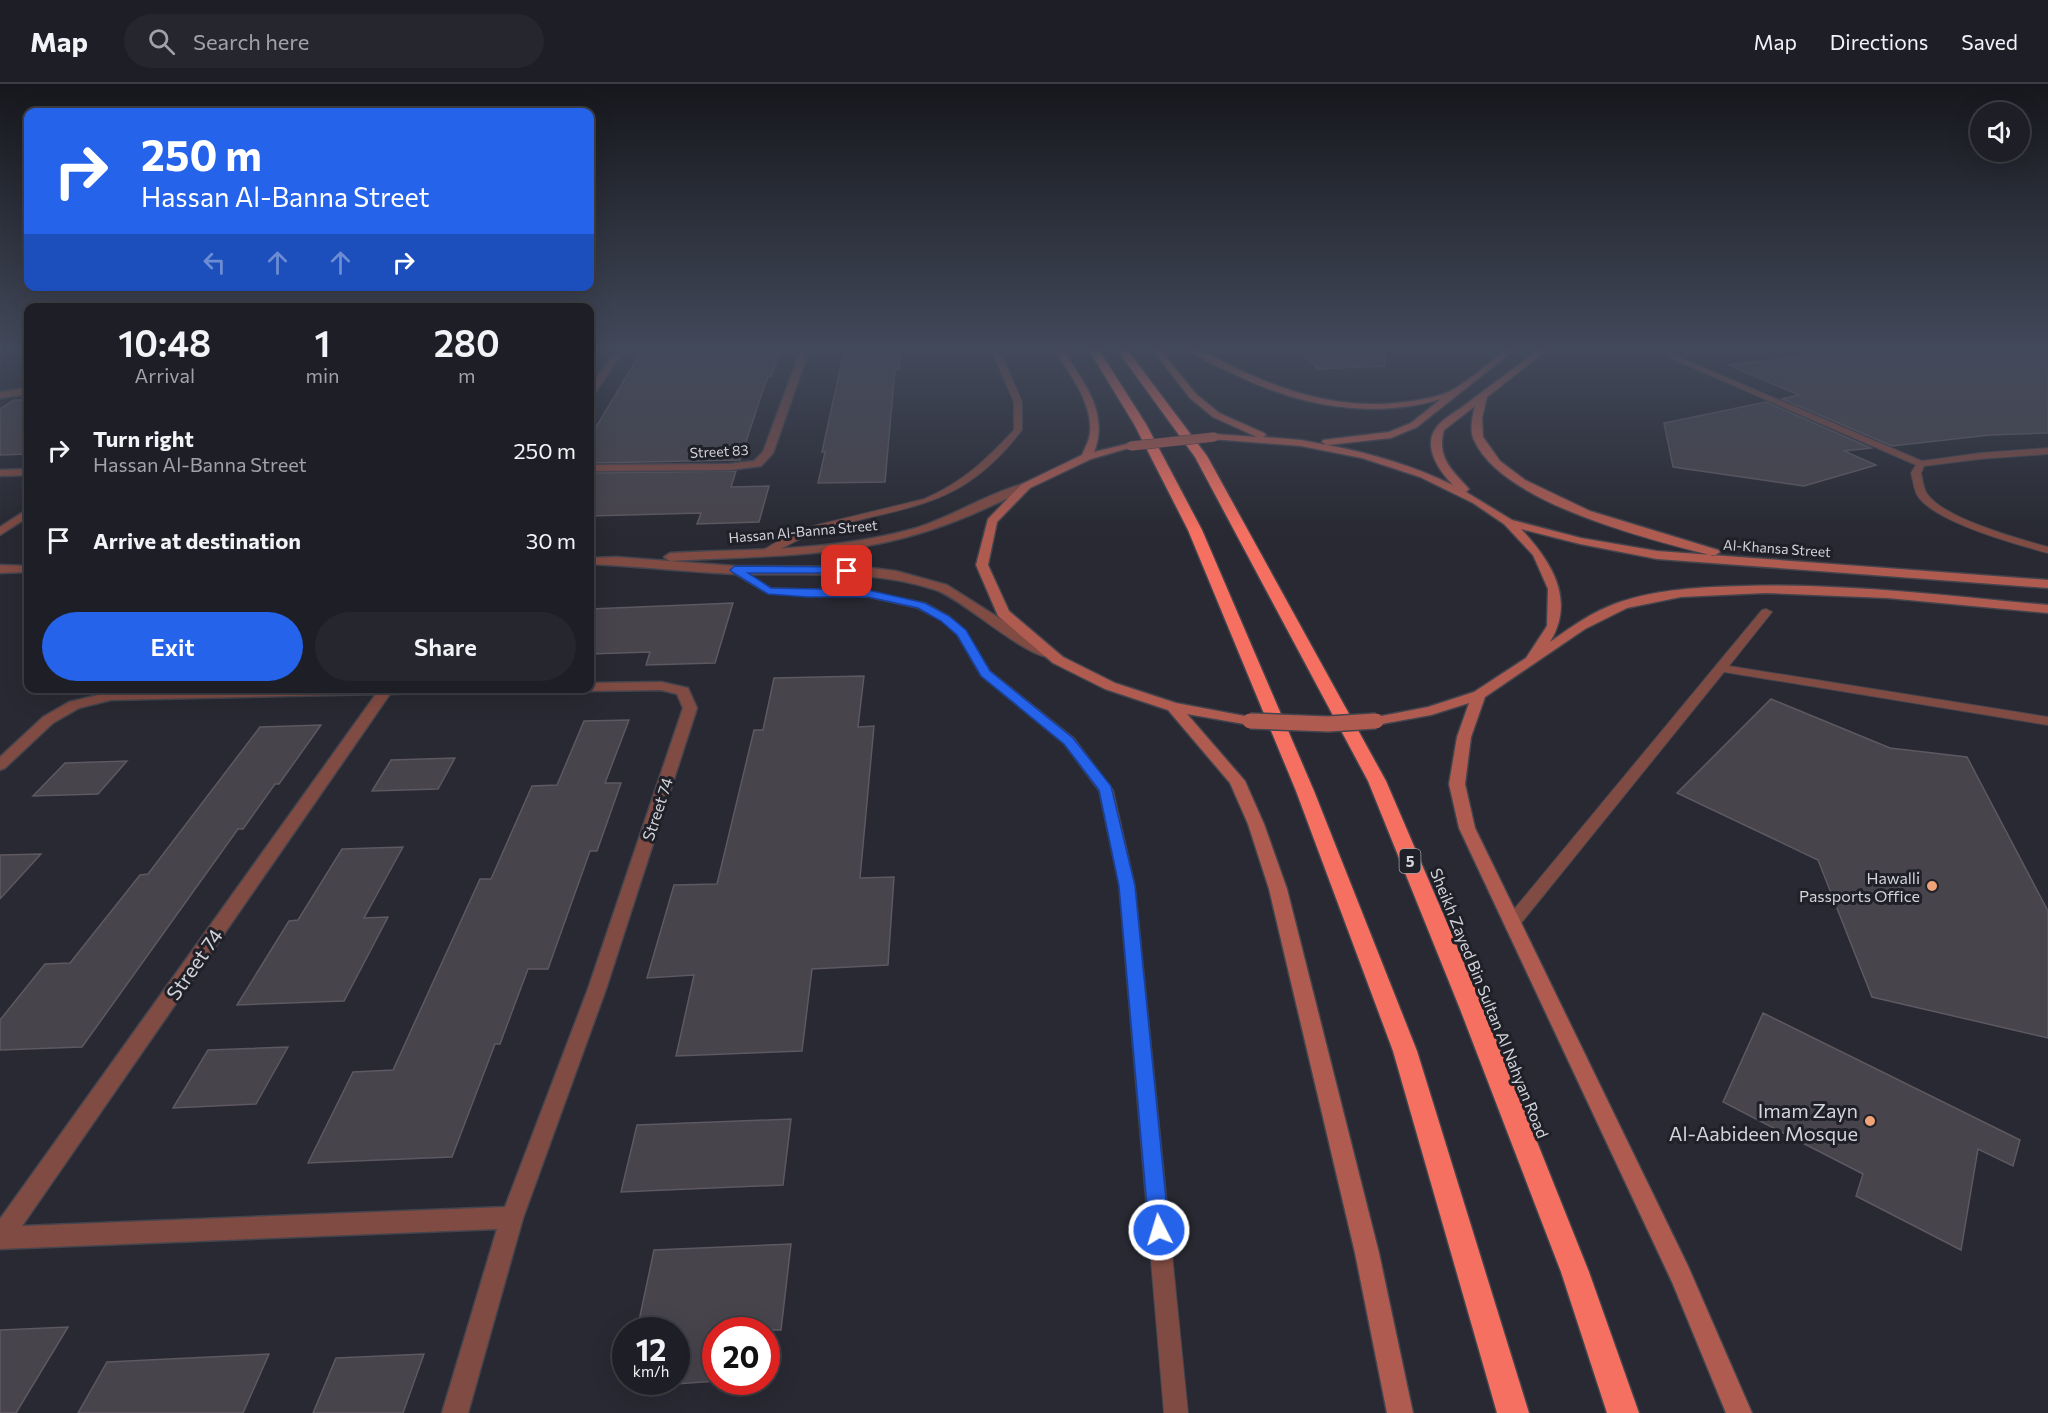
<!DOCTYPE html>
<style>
body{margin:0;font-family:Commissioner,sans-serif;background:#26272e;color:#f1f3f6;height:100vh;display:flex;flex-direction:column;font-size:22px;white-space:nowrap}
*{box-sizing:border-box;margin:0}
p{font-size:20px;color:#a1a2a7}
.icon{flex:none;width:33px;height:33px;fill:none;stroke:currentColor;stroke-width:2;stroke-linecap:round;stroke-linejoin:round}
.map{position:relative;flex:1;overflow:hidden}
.drawer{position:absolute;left:24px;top:219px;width:570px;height:390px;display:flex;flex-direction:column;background:#1e1f26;border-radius:12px;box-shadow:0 6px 24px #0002,0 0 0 2px #3c3d43}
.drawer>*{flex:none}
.hud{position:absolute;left:24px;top:24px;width:570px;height:183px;border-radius:12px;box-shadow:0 6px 24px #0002,0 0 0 2px #3c3d43;background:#2563eb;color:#fff;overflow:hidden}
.controls{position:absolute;left:1970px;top:18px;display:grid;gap:12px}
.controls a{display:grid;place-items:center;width:60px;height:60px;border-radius:50%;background:#1e1f26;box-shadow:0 6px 24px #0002,0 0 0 2px #3c3d43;font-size:30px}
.speed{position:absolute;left:612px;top:1233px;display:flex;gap:12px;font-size:30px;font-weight:700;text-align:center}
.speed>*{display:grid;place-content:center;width:78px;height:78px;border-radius:50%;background:#1e1f26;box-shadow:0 6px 24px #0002,0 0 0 2px #3c3d43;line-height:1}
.speed small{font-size:15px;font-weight:400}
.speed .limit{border:9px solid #d22;background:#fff;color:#111}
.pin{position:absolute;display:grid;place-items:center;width:51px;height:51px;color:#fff;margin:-26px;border-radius:12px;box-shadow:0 3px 9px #0006}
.me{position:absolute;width:66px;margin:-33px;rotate:355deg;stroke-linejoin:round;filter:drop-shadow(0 0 4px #0008)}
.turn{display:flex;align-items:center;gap:21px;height:126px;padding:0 18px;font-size:27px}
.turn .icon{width:78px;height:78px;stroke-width:2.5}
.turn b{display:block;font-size:42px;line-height:51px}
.lanes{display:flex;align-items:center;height:57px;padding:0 18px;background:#0003;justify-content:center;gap:30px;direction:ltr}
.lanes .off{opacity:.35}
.eta{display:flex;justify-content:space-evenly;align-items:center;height:102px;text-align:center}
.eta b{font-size:36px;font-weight:600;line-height:42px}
.cta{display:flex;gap:12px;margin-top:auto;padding:12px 18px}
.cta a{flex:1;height:69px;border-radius:36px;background:#2563eb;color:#fff;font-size:24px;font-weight:600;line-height:69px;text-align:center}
.cta a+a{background:#26272e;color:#f1f3f6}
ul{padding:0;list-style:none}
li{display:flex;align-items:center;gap:18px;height:90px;padding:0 18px}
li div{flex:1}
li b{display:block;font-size:22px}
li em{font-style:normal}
header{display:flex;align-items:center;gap:36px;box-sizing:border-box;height:84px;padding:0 30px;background:#1e1f26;border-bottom:2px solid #3c3d43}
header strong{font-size:28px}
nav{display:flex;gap:33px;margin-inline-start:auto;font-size:21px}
.search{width:420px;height:54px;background:#26272e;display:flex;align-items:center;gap:15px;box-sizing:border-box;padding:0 21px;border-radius:33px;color:#a1a2a7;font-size:22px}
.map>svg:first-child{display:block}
</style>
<header>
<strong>Map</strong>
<div class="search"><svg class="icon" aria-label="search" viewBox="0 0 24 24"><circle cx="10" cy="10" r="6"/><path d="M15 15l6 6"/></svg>Search here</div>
<nav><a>Map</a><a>Directions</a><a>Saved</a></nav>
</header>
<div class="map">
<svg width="2048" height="1329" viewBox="0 0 2048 1329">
<rect width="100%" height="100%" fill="#282932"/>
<g fill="#48444c" stroke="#5d5861" stroke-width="1.5">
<path d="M644 263H782L771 293H768L762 309 740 376 590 379V353Z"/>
<path d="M845 263H902L899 285H895L885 398 818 399 825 368H822Z"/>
<path d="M1297 263H1384L1385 282 1318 285Z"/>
<path d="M1977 268 2048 271V349L1990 351 1892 362 1782 315 1799 311 1728 281 1799 273Z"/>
<path d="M14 316H28V370L0 371V325Z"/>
<path d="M1766 318 1871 364 1844 367 1876 381 1804 402 1673 383 1664 339Z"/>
<path d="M736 387 731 403 769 402 759 438 697 440 701 429 590 432V389Z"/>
<path d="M733 519 715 579 646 581 650 568 590 570V525Z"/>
<path d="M864 592 858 643 874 642 860 794 894 793 888 881 812 885 802 967 676 972 694 891 647 894 674 801 717 800 754 646H763L774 594Z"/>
<path d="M1771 615 1890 664 1967 673 2048 827V954L1872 913 1818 776 1677 709Z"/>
<path d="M629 636 605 699H621L597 767H590L548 885H528L500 960H495L452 1073 308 1079 353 988 393 986 480 795H491L532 702 557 701 584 637Z"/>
<path d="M321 641 279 700H275L243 745H238L82 963 0 966V936L45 880 70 879 140 791 148 790 260 643Z"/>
<path d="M455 674 438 705 372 707 391 676Z"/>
<path d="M127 677 98 710 33 712 65 679Z"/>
<path d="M403 763 364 834 388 833 344 917 237 921 289 837 298 836 342 765Z"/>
<path d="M41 770 0 815V771Z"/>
<path d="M1763 929 2020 1056 2013 1082 1978 1065 1961 1166 1856 1112 1863 1090 1723 1018Z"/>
<path d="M288 963 256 1020 173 1024 208 966Z"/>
<path d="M791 1035 783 1101 621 1108 637 1041Z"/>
<path d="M791 1160 781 1246H716V1297L676 1300V1246H637L654 1166Z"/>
<path d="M68 1243 16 1329H0V1246Z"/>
<path d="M269 1270 243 1329H78L107 1278Z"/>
<path d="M424 1270 403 1329H313L336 1274Z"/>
</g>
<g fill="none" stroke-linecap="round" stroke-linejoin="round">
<g stroke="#43444d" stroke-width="2">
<g id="service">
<path d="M990 263H998L1022 318V346C956 431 905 419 813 449 801 453 772 472 763 470V466L792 449 817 441 924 415C963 398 985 377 1014 346V318Z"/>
<path d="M1645 263 1662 266 1691 263 1669 269 1922 377 1980 369 2048 364V370L1980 375 1924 382 1921 389C1923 396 1923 405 1928 411 1946 435 2019 455 2048 463V469C2018 461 1933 438 1917 411 1914 405 1913 396 1911 389L1916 381Z"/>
<path d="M735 483 771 504 868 507 925 519 949 532 966 547 990 587 1074 654 1113 706 1135 802 1188 1329H1164L1119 802 1099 707 1064 660 981 592 957 551 941 536 917 524 868 513 768 510 731 488 730 486Z"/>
<path d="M1766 525 1772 528 1729 582 2048 633V641L1724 588 1518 843 1512 845 1506 843 1504 839 1506 835 1762 526Z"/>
</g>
</g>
<g stroke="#43444d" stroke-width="3">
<g id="minor">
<path d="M618 263H626L593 312 590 313V304Z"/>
<path d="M802 263H810L773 369 761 382 729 386 590 387V381L729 380 754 377 763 368Z"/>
<path d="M28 304V310L0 314V308Z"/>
<path d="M28 385V391L0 392V386Z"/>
<path d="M28 425V433L0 451V443Z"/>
<path d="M661 598 688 604 697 624 606 905 523 1134 468 1329H442L497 1145 0 1165V1135L376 610 111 616 79 624 53 639 5 684 0 686V673L43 633 69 618 111 608 251 604H461L454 608 390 610 22 1142 505 1123 588 905 683 624 677 610 661 606 590 607 584 604H590V599Z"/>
</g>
</g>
<g stroke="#43444d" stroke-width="3">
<g id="tertiary">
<path d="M1026 399 1030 400V404C995 420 961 437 924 448 842 474 755 472 670 477L664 473 670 469C752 465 837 467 916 444 954 432 988 409 1026 399Z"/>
<path d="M616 473 735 482 863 483 896 487 947 501 1056 570 1054 573C1031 579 963 515 936 506 871 484 803 492 736 490 687 488 638 482 590 480V474Z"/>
<path d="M0 481 28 482V488L0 489Z"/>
</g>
</g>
<g stroke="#43444d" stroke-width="3">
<g id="secondary">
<path d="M1053 263H1061C1082 296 1110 328 1094 368L1131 359 1136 362 1091 375 1030 404 997 438 988 481 1009 527 1063 573 1115 599 1176 619 1250 633 1257 637 1250 641 1187 630 1245 697 1264 740 1287 805 1379 1169 1413 1329H1387L1355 1169 1269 805 1248 740 1230 699 1168 626 1105 605 1053 579 998 532 976 481 988 435 1022 400 1082 371C1085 364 1089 357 1090 349 1093 318 1068 288 1053 263Z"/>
<path d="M1150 263H1158L1196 310 1219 329 1264 349 1266 351 1263 353 1301 356 1326 361 1322 358 1323 356 1389 348 1411 339 1441 315C1371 336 1299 322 1234 290 1218 283 1199 275 1186 263H1196C1261 300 1329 328 1405 318 1420 316 1441 313 1454 305 1473 294 1491 277 1509 263H1518L1417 343 1391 354 1327 361C1371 369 1413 382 1453 401 1440 388 1422 363 1436 344 1442 335 1456 328 1465 321 1490 302 1516 283 1542 263H1551L1487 313 1482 334 1483 353 1500 377 1525 396 1590 427 1718 466 1720 468 1714 472C1651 456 1505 420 1475 358 1469 348 1472 334 1475 322L1444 346C1436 374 1453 387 1469 405L1466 408 1512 436 1581 454 1657 467 2048 496V504L1657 475 1580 460 1521 445C1551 477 1576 515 1550 558 1571 543 1592 528 1617 519 1657 505 1701 503 1743 502 1845 499 1947 512 2048 521V529L1887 514 1765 509 1681 513 1627 524 1585 545 1485 613 1471 653 1465 700 1475 744 1688 1182 1752 1329H1726L1672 1198 1459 744 1449 700 1457 653 1469 619 1431 631 1376 641 1369 637 1371 634 1428 623 1474 608 1526 574 1547 542 1548 505 1533 471 1504 440 1473 419 1420 393 1362 374 1301 362 1211 355 1209 353 1214 350 1257 353 1213 333 1190 314Z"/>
</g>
</g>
<g stroke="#43444d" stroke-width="3">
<g id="motorway">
<path d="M1087 263H1097L1146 340 1202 446 1314 707 1417 967 1529 1329H1497L1393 967 1296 707 1188 446 1134 340Z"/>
<path d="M1115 263H1125L1207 372 1386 697 1484 925 1589 1188 1639 1329H1607L1561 1188 1460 925 1368 697 1195 373Z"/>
</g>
</g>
<use href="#service" fill="#804b43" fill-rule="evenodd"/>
<use href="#minor" fill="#804b43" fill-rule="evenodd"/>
<use href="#tertiary" fill="#804b43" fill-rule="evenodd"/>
<use href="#secondary" fill="#af5b50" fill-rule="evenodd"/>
<use href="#motorway" fill="#f57061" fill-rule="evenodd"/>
<g stroke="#43444d" stroke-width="10" stroke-linecap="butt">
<path id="secondary-bridge-far1" d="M1131 362 1214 353"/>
</g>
<g stroke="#43444d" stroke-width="18" stroke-linecap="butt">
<path id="secondary-bridge" d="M1250 637 1328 640 1376 637"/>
</g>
<use href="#secondary-bridge-far1" stroke="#af5b50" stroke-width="9"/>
<use href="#secondary-bridge" stroke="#af5b50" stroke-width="15"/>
</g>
<linearGradient id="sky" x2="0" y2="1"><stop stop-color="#16171c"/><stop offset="0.59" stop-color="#42495a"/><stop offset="1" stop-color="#42495a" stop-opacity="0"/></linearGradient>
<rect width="2048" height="449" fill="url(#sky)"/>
<path fill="#2563eb" stroke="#184099" stroke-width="1.5" d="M735 482 847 483 851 484V489H748L771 504 868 506 925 519 949 532 966 546 990 587 1073 654 1111 702 1135 802 1169 1146 1166 1153 1159 1156 1152 1153 1149 1146 1119 802 1099 706 1064 660 981 592 957 551 941 537 918 524 868 513H807L768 510 732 488 730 486Z"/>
<g fill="#efa377" stroke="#1f2028" stroke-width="2">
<circle cx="1932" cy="802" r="6"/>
<circle cx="1870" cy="1037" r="6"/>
</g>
<g text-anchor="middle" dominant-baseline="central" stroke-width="6" stroke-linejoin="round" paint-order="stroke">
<g font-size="14" fill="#d3d4da" stroke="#1f2028">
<text transform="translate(719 367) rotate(-3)">Street 83</text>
<text transform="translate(803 447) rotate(-5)">Hassan Al-Banna Street</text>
<text transform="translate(1777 464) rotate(4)">Al-Khansa Street</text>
</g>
<rect fill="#1f2028" stroke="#9d9ea5" stroke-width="1.5" x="1399.5" y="765" width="21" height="24" rx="4.5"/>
<g font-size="15" font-weight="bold" fill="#d3d4da">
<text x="1410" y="777">5</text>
</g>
<g font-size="16" fill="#d3d4da" stroke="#1f2028">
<text transform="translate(657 725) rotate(-72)">Street 74</text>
<text transform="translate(1490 919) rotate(68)">Sheikh Zayed Bin Sultan Al Nahyan Road</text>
</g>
<g font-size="16" fill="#d3d4da" stroke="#1f2028" text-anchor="end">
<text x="1920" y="793">Hawalli<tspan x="1920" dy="18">Passports Office</tspan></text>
</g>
<g font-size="20" fill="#d3d4da" stroke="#1f2028">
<text transform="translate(194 880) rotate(-55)">Street 74</text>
</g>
<g font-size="20" fill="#d3d4da" stroke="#1f2028" text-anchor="end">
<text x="1858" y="1026">Imam Zayn<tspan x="1858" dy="23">Al-Aabideen Mosque</tspan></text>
</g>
</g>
</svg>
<div class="controls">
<a><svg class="icon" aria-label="sound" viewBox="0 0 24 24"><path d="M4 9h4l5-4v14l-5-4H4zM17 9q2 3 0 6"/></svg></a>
</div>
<div class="speed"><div>12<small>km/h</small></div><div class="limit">20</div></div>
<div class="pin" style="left:847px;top:487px;background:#d93025"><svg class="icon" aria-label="arrive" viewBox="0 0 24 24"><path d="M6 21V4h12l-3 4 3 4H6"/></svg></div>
<svg class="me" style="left:1159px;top:1146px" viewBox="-20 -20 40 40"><circle r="17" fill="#2563eb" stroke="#fff" stroke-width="3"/><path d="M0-11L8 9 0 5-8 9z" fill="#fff"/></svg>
<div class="hud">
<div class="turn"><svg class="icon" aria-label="right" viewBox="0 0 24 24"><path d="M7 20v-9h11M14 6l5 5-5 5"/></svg><div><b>250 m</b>Hassan Al-Banna Street</div></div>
<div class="lanes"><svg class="icon off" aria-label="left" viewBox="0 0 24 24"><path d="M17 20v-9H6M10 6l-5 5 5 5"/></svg><svg class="icon off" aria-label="ahead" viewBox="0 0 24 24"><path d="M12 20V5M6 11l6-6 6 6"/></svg><svg class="icon off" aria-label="ahead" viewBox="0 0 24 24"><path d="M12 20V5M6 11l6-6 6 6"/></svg><svg class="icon" aria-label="right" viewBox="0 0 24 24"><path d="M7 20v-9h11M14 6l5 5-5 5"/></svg></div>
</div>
<section class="drawer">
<div class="eta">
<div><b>10:48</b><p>Arrival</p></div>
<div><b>1</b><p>min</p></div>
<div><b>280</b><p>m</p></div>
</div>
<ul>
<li><svg class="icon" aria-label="right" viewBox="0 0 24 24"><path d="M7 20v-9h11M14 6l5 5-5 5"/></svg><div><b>Turn right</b><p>Hassan Al-Banna Street</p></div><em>250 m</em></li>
<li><svg class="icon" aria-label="arrive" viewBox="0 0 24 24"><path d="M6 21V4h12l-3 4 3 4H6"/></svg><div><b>Arrive at destination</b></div><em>30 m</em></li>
</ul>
<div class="cta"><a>Exit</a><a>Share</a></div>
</section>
</div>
